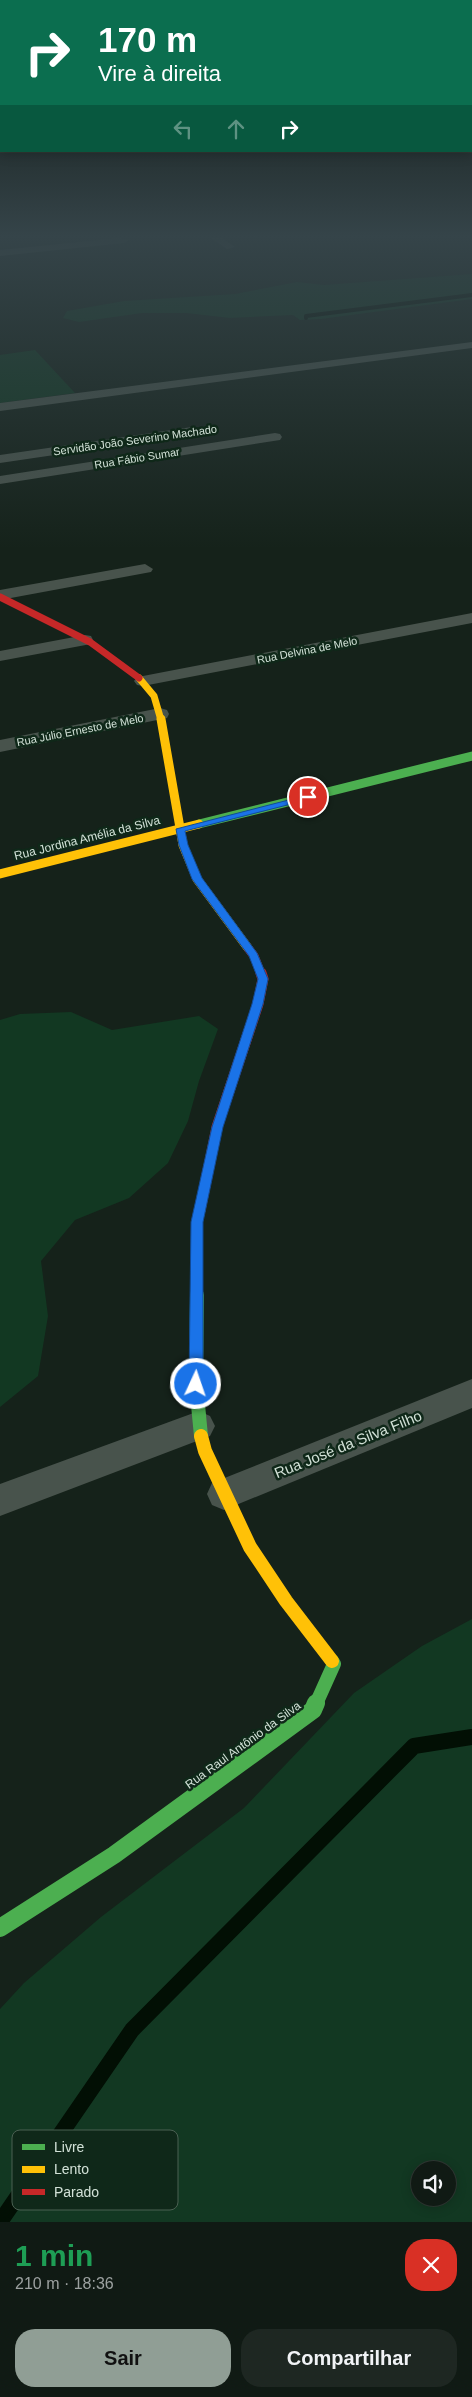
<!DOCTYPE html>
<html lang="pt">
<meta charset="utf-8">
<style>
body{margin:0;font-family:Arial,sans-serif;background:#1e2722;color:#f1f3f6;height:100vh;display:flex;flex-direction:column;font-size:19px;white-space:nowrap}
*{box-sizing:border-box;margin:0}
p{font-size:16px;color:#9ca1a0}
.icon{flex:none;width:28px;height:28px;fill:none;stroke:currentColor;stroke-width:2;stroke-linecap:round;stroke-linejoin:round}
.map{position:relative;height:2222px;overflow:hidden}
.details{display:flex;flex-direction:column;background:#101a14;flex:1}
.details>*{flex:none}
.hud{position:absolute;left:0px;top:0px;width:472px;height:152px;box-shadow:0 2px 12px #0003,0 0 0 1px #303834;background:#0b6e4f;color:#fff;overflow:hidden}
.buttons{position:absolute;left:411px;top:2161px;display:grid;gap:10px}
.buttons a{display:grid;place-items:center;width:45px;height:45px;border-radius:50%;background:#101a14;box-shadow:0 2px 12px #0003,0 0 0 1px #303834;font-size:25px}
.pin{position:absolute;display:grid;place-items:center;width:42px;height:42px;color:#fff;margin:-21px;border:2px solid #fff;border-radius:50%;box-shadow:0 1px 5px #0007}
.me{position:absolute;width:55px;margin:-28px;rotate:3deg;stroke-linejoin:round;filter:drop-shadow(0 0 4px #0008)}
.turn{display:flex;align-items:center;gap:18px;height:105px;padding:0 15px;font-size:22px}
.turn .icon{width:65px;height:65px;stroke-width:2.5}
.turn b{display:block;font-size:35px;line-height:42px}
.lanes{display:flex;align-items:center;height:48px;padding:0 15px;background:#0003;justify-content:center;gap:25px;direction:ltr}
.lanes .off{opacity:.35}
.round{display:grid;place-items:center;flex:none;width:52px;height:52px;border-radius:20px;background:#1e2722}
.overview{display:flex;align-items:center;justify-content:space-between;height:85px;padding:0 15px}
h1{font-size:30px;font-weight:700;line-height:38px;color:#1e9e55}
.button{display:flex;gap:10px;margin-top:auto;padding:10px 15px}
.button a{flex:1;height:58px;border-radius:20px;background:#909e95;color:#111;font-size:20px;font-weight:700;line-height:58px;text-align:center}
.button a+a{background:#1e2722;color:#f1f3f6}
.map>svg:first-child{display:block}
</style>
<div class="map">
<svg width="472" height="2222" viewBox="0 0 472 2222">
<rect width="100%" height="100%" fill="#15221a"/>
<g fill="#123822" fill-rule="evenodd">
<path d="M472 274V299L321 319 300 320 293 315 230 318 186 313H142L79 322 63 318 67 311 124 301 235 294 297 282 324 285Z"/>
<path d="M35 350 75 393 0 403V355Z"/>
<path d="M71 1012 112 1030 199 1016 218 1029 199 1081 188 1121 168 1163 129 1198 75 1220 41 1261 48 1316 38 1376 0 1407V1020L20 1014Z"/>
<path d="M472 1619V2222H0V2009L24 1983 101 1917 244 1808 354 1693 422 1646ZM420 2170H448V2198H420Z"/>
</g>
<g fill="none" stroke-linecap="round" stroke-linejoin="round">
<path stroke="#020f04" stroke-width="4" d="M306 318V316L472 295"/>
<path stroke="#020f04" stroke-width="16" d="M0 2222 132 2030 414 1746 472 1737"/>
<g fill="#48534c" fill-rule="evenodd">
<path d="M119 238 129 240 124 243 0 256V250Z"/>
<path d="M211 238H222L235 247 227 249Z"/>
<path d="M472 342V348L0 411V403Z"/>
<path d="M192 427 198 431 197 434 0 463V455Z"/>
<path d="M275 433 280 434 282 437 280 440 0 484V476Z"/>
<path d="M145 564 153 569 151 572 0 600V590Z"/>
<path d="M472 613V623L143 686 137 685 134 681 137 677 143 676Z"/>
<path d="M85 635 91 636 93 640 91 644 0 661V651Z"/>
<path d="M160 708 167 710 169 714 167 718 0 752V740Z"/>
<path d="M472 1379V1408L224 1510 212 1505 207 1494 212 1483Z"/>
<path d="M199 1411 210 1416 215 1426 210 1436 0 1516V1484Z"/>
</g>
<path stroke="#4caf50" stroke-width="9" d="M199 824 472 756"/>
<path stroke="#4caf50" stroke-width="11" d="M197 1296V1222L200 1210"/>
<g stroke="#4caf50" stroke-width="14">
<path d="M197 1295 196 1384 201 1436"/>
<path d="M316 1704 334 1664 332 1661"/>
</g>
<path stroke="#4caf50" stroke-width="18" d="M0 1928 114 1855 313 1710 316 1703"/>
<path stroke="#ffc107" stroke-width="7" d="M139 678 154 696 161 720"/>
<g stroke="#ffc107" stroke-width="9">
<path d="M161 719 183 845 197 879 248 948"/>
<path d="M0 874 199 824"/>
</g>
<path stroke="#ffc107" stroke-width="14" d="M201 1436 205 1451 250 1547 286 1601 332 1661"/>
<path stroke="#c62828" stroke-width="7" d="M0 597 90 642 139 678"/>
<path stroke="#c62828" stroke-width="9" d="M248 948 254 956 261 974"/>
<path stroke="#c62828" stroke-width="11" d="M200 1210 217 1127 258 1004 263 979 261 973"/>
</g>
<linearGradient id="sky" x2="0" y2="1"><stop stop-color="#0c130e"/><stop offset="0.43" stop-color="#354449"/><stop offset="1" stop-color="#354449" stop-opacity="0"/></linearGradient>
<rect width="472" height="549" fill="url(#sky)"/>
<path fill="#1a73e8" stroke="#114b97" d="M308 795 311 796V799L185 831 188 845 202 878 257 953 268 979 263 1004 223 1127 203 1222V1384L201 1389 196 1391 191 1389 189 1384 191 1222 212 1127 252 1004 258 979 249 956 192 879 179 845 176 829Z"/>
<g text-anchor="middle" dominant-baseline="central" stroke-width="5" stroke-linejoin="round" paint-order="stroke">
<g font-size="11" fill="#d2e1d7" stroke="#0f2819">
<text transform="translate(135 440) rotate(-8)">Servidão João Severino Machado</text>
<text transform="translate(137 458) rotate(-9)">Rua Fábio Sumar</text>
<text transform="translate(307 650) rotate(-11)">Rua Delvina de Melo</text>
<text transform="translate(80 730) rotate(-11)">Rua Júlio Ernesto de Melo</text>
</g>
<g font-size="12" fill="#d2e1d7" stroke="#0f2819">
<text transform="translate(87 838) rotate(-14)">Rua Jordina Amélia da Silva</text>
<text transform="translate(243 1745) rotate(-36)">Rua Raul Antônio da Silva</text>
</g>
<g font-size="15" fill="#d2e1d7" stroke="#0f2819">
<text transform="translate(348 1444) rotate(-22)">Rua José da Silva Filho</text>
</g>
</g>
<rect x="12" y="2130" width="166" height="80" rx="8" fill="#0f2819" stroke="#4a6052" stroke-width="1"/>
<rect x="22" y="2144" width="23" height="6" fill="#4caf50"/>
<rect x="22" y="2166" width="23" height="7" fill="#ffc107"/>
<rect x="22" y="2189" width="23" height="6" fill="#c62828"/>
<g font-size="14" fill="#d2e1d7">
<text x="54" y="2152">Livre</text>
<text x="54" y="2174">Lento</text>
<text x="54" y="2197">Parado</text>
</g>
</svg>
<div class="buttons">
<a><svg class="icon" aria-label="sound" viewBox="0 0 24 24"><path d="M4 9h4l5-4v14l-5-4H4zM17 9q2 3 0 6"/></svg></a>
</div>
<div class="pin" style="left:308px;top:797px;background:#d93025"><svg class="icon" aria-label="arrive" viewBox="0 0 24 24"><path d="M6 21V4h12l-3 4 3 4H6"/></svg></div>
<svg class="me" style="left:196px;top:1384px" viewBox="-20 -20 40 40"><circle r="17" fill="#1a73e8" stroke="#fff" stroke-width="3"/><path d="M0-11L8 9 0 5-8 9z" fill="#fff"/></svg>
<div class="hud">
<div class="turn"><svg class="icon" aria-label="right" viewBox="0 0 24 24"><path d="M7 20v-9h11M14 6l5 5-5 5"/></svg><div><b>170 m</b>Vire à direita</div></div>
<div class="lanes"><svg class="icon off" aria-label="left" viewBox="0 0 24 24"><path d="M17 20v-9H6M10 6l-5 5 5 5"/></svg><svg class="icon off" aria-label="ahead" viewBox="0 0 24 24"><path d="M12 20V5M6 11l6-6 6 6"/></svg><svg class="icon" aria-label="right" viewBox="0 0 24 24"><path d="M7 20v-9h11M14 6l5 5-5 5"/></svg></div>
</div>
</div>
<section class="details">
<div class="overview"><div><h1>1 min</h1><p>210 m · 18:36</p></div><a class="round" style="background:#d93025;color:#fff"><svg class="icon" aria-label="close" viewBox="0 0 24 24"><path d="M6 6l12 12M18 6L6 18"/></svg></a></div>
<div class="button"><a>Sair</a><a>Compartilhar</a></div>
</section>
